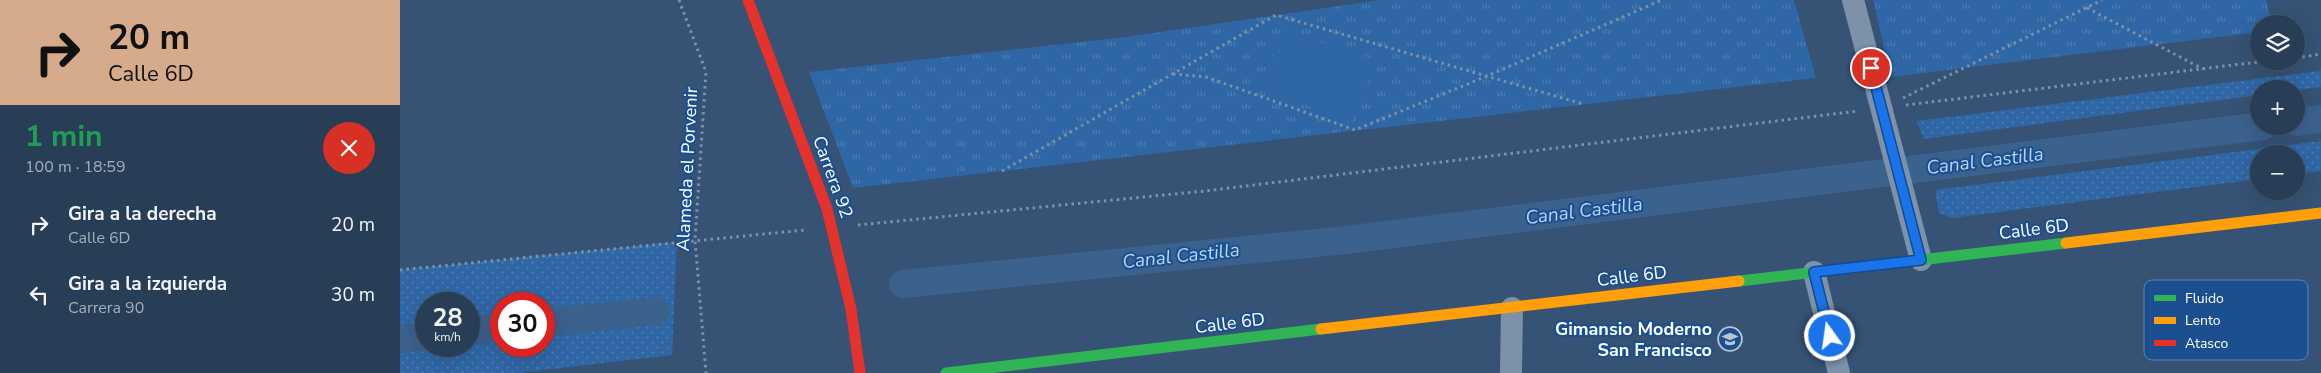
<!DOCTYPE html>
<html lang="es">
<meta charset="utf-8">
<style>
body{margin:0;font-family:"Nunito Sans",sans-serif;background:#30455d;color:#f1f3f6;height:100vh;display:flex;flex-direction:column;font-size:19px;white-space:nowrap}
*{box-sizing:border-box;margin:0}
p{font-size:16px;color:#a5aeba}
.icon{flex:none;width:28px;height:28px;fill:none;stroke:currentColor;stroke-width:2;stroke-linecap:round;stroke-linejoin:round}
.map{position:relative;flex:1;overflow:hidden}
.sheet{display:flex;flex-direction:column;background:#283e57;width:400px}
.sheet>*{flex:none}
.top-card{background:#d6ab8b;color:#111;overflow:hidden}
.buttons{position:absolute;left:1850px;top:15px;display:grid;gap:10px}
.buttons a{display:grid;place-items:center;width:55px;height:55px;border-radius:50%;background:#283e57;box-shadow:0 5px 20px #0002,0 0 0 1px #44576d;font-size:25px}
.speed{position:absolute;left:15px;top:292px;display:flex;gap:10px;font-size:25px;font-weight:700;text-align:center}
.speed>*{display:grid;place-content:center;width:65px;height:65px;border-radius:50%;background:#283e57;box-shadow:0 5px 20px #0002,0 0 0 1px #44576d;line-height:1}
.speed small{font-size:12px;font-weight:400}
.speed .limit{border:8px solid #d22;background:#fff;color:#111}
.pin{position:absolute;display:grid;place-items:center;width:42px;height:42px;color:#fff;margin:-21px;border:2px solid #fff;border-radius:50%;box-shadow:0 1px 5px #0007}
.me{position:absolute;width:55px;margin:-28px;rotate:346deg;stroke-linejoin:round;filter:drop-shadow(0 0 4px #0008)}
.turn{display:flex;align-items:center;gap:18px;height:105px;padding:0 25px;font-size:22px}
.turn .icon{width:65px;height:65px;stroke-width:2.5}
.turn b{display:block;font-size:35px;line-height:42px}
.round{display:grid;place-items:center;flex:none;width:52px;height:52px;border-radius:26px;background:#30455d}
.headline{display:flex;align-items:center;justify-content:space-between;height:85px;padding:0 25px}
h1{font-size:30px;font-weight:700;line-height:38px;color:#1e9e55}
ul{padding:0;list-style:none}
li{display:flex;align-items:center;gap:15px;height:70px;padding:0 25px}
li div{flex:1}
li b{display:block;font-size:19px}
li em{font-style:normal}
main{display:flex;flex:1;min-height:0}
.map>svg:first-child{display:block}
</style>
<main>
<section class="sheet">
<div class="top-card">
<div class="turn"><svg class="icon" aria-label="right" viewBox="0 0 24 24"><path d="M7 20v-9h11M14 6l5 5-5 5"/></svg><div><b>20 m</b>Calle 6D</div></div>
</div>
<div class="headline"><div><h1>1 min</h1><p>100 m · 18:59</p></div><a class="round" style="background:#d93025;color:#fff"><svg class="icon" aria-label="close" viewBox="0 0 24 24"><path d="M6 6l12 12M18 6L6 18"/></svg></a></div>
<ul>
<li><svg class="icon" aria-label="right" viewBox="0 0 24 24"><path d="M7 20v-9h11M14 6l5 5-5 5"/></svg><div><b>Gira a la derecha</b><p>Calle 6D</p></div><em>20 m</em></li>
<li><svg class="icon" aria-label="left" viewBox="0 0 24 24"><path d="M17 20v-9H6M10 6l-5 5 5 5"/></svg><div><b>Gira a la izquierda</b><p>Carrera 90</p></div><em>30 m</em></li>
</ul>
</section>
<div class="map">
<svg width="1921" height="373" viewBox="0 0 1921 373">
<defs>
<pattern id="grass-dots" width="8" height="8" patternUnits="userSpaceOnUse" patternTransform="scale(1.25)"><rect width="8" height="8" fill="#2f66a5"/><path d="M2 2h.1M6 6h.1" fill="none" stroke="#4e7db2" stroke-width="1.8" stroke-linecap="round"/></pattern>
<pattern id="park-tufts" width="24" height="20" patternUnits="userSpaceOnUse" patternTransform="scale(1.25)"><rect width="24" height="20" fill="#2f66a5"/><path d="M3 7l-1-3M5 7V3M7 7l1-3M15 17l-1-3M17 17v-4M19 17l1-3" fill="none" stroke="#4e7db2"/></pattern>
</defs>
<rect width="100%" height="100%" fill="#365274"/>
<g fill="url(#grass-dots)" fill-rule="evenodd">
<path d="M1921 71V87L1896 90 1859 89V95L1524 139 1516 121Z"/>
<path d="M1921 141V171L1896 174V154H1859V179L1552 218 1539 213 1535 190Z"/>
<path d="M277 242 272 355 118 373H0V270ZM26 304H69V346H26ZM101 304H144V346H101Z"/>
</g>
<g fill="url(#park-tufts)">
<path d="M980 0H1394L1416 78 453 188 409 72 726 37Z"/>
<path d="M1473 0H1866L1872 24H1859V32L1491 77Z"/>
</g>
<path fill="#2f66a5" d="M884 31 975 60 951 122 860 88Z"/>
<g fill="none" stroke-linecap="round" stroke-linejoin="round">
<g stroke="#3b618d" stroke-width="28">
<path d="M1896 122 1921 119"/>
<path d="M503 284 937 241 1863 126"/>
<path d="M144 323 256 311"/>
<path d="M69 331 101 328"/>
<path d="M0 339 26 336"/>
</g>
<g stroke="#7d92a8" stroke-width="3" stroke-dasharray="2.5 4" stroke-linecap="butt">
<path d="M279 0 306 72 295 240 306 373"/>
<path d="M1687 8 1803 69"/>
<path d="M1896 58 1921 54"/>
<path d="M773 74 806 77 955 130 1087 76 1262 0"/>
<path d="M1503 98 1702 0"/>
<path d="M1506 105 1866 61"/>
<path d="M602 171 876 15 1183 104"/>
<path d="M458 225 805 191 1458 111"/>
<path d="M0 270 405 230"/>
</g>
<g stroke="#7d92a8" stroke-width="22">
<path d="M1453 0 1521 260"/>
<path d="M1414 272 1439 373"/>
<path d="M1111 373 1112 308"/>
</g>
<g stroke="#30b455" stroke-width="11">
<path d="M1339 281 1666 243"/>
<path d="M546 373 921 329"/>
</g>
<g stroke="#ff9f0a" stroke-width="11">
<path d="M1666 243 1921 213"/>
<path d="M921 329 1339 281"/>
</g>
<path stroke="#e5322d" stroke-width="11" d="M348 0 427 209 451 309 460 373"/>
</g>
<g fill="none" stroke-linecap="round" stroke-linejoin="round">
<g stroke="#114b97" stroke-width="12">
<path id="route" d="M1430 336 1414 272 1521 260 1471 68"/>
</g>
<use href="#route" stroke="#1a73e8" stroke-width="9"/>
</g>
<defs>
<g id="school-ring" transform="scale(1.25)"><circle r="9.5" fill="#1b4f8f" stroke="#b9c2ce" stroke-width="1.5"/><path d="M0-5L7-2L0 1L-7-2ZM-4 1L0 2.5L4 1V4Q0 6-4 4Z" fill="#b9c2ce"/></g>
</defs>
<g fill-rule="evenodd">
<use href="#school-ring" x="1330" y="339"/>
</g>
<g text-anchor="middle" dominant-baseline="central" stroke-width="4" stroke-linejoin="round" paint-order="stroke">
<g font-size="18" fill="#fff" stroke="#1b4f8f">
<text transform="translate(287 169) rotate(-87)">Alameda el Porvenir</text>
<text transform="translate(433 177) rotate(70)">Carrera 92</text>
<text transform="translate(1634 229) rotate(-7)">Calle 6D</text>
<text transform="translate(1232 276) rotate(-7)">Calle 6D</text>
<text transform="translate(830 323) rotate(-7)">Calle 6D</text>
</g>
<g font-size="18" font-weight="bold" fill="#fff" stroke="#1b4f8f" text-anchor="end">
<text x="1312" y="329">Gimansio Moderno<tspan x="1312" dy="21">San Francisco</tspan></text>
</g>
<g font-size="19" font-style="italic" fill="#b5d3f5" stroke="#1b4f8f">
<text transform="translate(1585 161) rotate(-7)">Canal Castilla</text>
<text transform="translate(1184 211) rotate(-7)">Canal Castilla</text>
<text transform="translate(781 256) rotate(-6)">Canal Castilla</text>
</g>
</g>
<rect x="1744" y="280" width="164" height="80" rx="8" fill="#1b4f8f" stroke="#5f84b1" stroke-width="1"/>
<rect x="1754" y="295" width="22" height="6" fill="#30b455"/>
<rect x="1754" y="317" width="22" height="7" fill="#ff9f0a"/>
<rect x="1754" y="340" width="22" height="6" fill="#e5322d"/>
<g font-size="14" fill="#fff">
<text x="1785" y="303">Fluido</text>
<text x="1785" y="325">Lento</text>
<text x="1785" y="348">Atasco</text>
</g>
</svg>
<div class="buttons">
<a><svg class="icon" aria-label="layers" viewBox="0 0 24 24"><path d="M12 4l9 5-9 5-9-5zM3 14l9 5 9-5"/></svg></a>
<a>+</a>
<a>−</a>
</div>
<div class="speed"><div>28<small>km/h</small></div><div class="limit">30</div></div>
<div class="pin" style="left:1471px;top:68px;background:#d93025"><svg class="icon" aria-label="arrive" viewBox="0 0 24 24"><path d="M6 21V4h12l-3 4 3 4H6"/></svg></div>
<svg class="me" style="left:1430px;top:336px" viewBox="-20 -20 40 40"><circle r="17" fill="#1a73e8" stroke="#fff" stroke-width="3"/><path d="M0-11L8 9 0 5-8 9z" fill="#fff"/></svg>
</div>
</main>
